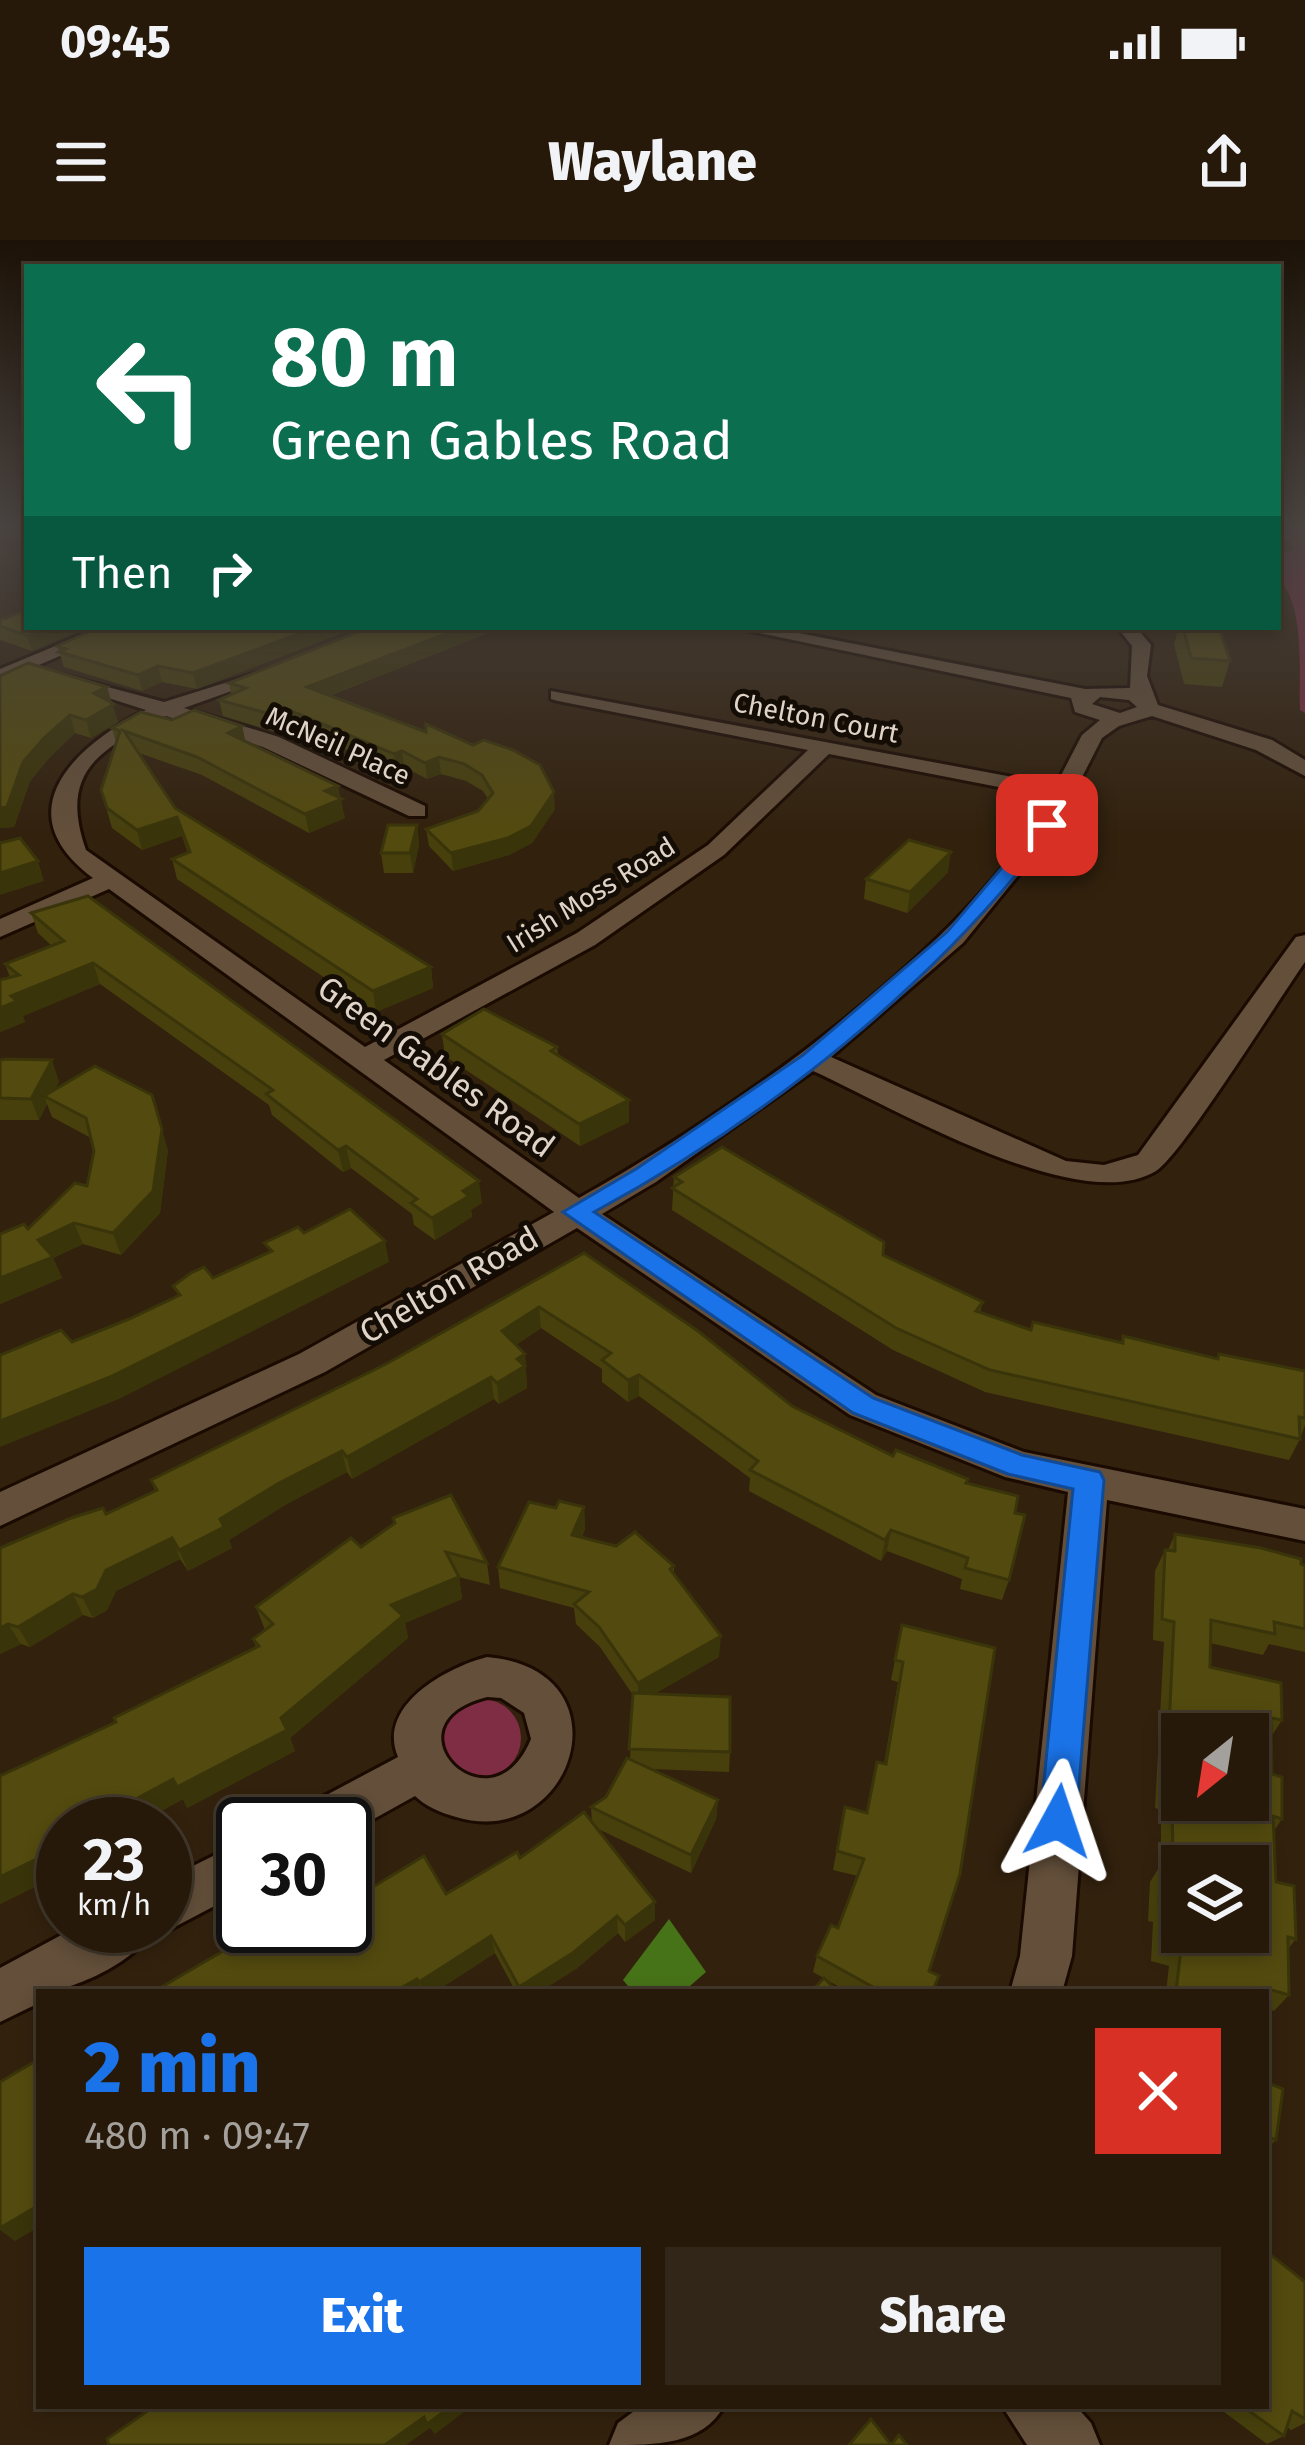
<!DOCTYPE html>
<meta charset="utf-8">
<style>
body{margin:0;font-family:"Fira Sans",sans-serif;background:#322618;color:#f1f3f6;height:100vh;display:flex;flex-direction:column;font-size:45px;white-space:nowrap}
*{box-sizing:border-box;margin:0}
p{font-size:39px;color:#a4a09c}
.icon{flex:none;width:66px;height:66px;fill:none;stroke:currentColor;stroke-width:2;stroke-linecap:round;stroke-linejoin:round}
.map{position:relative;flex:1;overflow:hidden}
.sheet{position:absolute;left:36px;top:1749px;width:1233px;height:420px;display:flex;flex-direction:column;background:#26190a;border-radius:0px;box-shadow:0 6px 18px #0003,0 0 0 3px #42382b}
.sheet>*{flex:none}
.top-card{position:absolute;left:24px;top:24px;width:1257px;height:366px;border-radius:0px;box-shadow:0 6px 18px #0003,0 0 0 3px #42382b;background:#0b6e4f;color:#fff;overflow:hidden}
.needle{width:78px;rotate:210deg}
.buttons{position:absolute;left:1161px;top:1473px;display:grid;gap:24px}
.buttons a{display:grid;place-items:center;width:108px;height:108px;border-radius:0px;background:#26190a;box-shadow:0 6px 18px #0003,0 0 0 3px #42382b;font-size:60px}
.speed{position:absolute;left:36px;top:1557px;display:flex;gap:24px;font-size:60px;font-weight:700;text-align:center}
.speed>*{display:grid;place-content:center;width:156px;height:156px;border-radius:50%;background:#26190a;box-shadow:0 6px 18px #0003,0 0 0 3px #42382b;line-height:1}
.speed small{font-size:30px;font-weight:400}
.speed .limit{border:6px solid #111;border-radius:18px;background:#fff;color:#111}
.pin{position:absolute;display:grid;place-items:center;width:102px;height:102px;color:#fff;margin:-51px;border-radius:24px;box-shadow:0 6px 18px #0006}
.me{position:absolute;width:132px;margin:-66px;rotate:5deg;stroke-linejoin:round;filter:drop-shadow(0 0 9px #0008)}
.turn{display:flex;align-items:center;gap:42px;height:252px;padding:0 48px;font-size:54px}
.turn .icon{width:156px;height:156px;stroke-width:2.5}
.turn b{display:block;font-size:84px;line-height:102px}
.then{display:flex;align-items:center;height:114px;padding:0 48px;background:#0003;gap:24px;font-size:45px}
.round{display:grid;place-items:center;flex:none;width:126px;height:126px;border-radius:0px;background:#322618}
.head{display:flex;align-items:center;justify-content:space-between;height:204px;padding:0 48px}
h1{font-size:72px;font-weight:800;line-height:90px;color:#1a73e8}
.action{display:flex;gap:24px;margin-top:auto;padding:24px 48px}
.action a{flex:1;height:138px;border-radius:0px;background:#1a73e8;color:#fff;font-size:48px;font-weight:800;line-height:138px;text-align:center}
.action a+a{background:#322618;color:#f1f3f6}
.status{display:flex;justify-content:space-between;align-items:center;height:84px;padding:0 60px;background:#26190a;direction:ltr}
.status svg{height:33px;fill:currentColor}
header{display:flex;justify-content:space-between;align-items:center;height:156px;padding:0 48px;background:#26190a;font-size:54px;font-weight:800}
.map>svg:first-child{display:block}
</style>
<div class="status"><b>09:45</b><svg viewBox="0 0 49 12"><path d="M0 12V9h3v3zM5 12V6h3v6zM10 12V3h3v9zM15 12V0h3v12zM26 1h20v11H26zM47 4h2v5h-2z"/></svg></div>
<header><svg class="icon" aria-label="menu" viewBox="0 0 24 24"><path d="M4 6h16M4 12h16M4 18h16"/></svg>Waylane<svg class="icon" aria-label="share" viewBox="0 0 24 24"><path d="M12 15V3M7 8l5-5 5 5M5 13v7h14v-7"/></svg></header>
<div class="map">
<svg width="1305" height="2205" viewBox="0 0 1305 2205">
<rect width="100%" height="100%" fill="#32210d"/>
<g fill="#7f2c45">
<path d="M1278 287H1305V473L1300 470C1299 428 1305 366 1278 337V315L1295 309Z"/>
<circle cx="482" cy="1498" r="39"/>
</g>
<path fill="#467218" d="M669 1679 706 1732 683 1752H633L623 1740Z"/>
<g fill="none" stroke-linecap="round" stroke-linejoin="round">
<g stroke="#1a0a00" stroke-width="6">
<g id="minor">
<path d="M101 387H126L0 442V429Z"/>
<path d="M731 387H768L1085 449 1130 448 1132 406 1117 387H1136L1151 405 1147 436 1158 465 1272 500 1305 520V536L1256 510 1152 476 1119 486 1102 498 1055 590 963 703 831 817 1066 921 1104 925 1138 915 1296 697 1305 695V722C1280 757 1181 916 1156 931 1079 978 891 866 813 831L656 942 602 974 876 1155 1024 1212 1305 1269V1301L1107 1260 1072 1716 1062 1752H1010L1020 1716 1068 1252 1005 1237 850 1175 577 988 325 1132 0 1286V1252L299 1114 554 972 109 649 0 697V679L93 638C4 572 74 506 146 470L55 441V433L164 462 279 426V434L184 468 279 497 425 566V576H409L263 507 166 476C101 509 58 530 86 610L365 807 577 693 708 605 808 510 558 461 551 459V451L1056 545 1082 495 1100 480 1075 472 1071 458ZM1100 457 1129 460 1137 467 1120 473 1092 464ZM829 514 1050 557C972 706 725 877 579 958L384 820 595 705 724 615Z"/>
<path d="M487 1417C632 1430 573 1612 456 1577 441 1573 425 1566 415 1556L345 1595V1584H295L302 1568 398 1517C376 1465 448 1427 487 1417ZM487 1457 501 1458 524 1473 531 1499C491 1597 379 1484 487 1457Z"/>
<path d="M243 1601V1651L165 1692 154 1687C141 1719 73 1752 39 1752V1763L0 1782V1728L78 1686H165V1640Z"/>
<path d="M641 2166H724C703 2205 656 2205 609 2205L618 2183Z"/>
<path d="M1002 2166H1076L1091 2183 1100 2205H1027Z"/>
</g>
</g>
<use href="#minor" fill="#634f3a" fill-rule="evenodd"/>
</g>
<g fill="#47400d">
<path d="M0 287H27V301L0 297Z"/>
<path d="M27 370 32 411 0 400V380Z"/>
<path d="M100 387H358L197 449 162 442 142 451 64 427 57 406Z"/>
<path d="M370 387H503L329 456 555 569 532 603 509 615 453 631 429 606 426 589 478 571 488 559 483 551 466 541 441 534 427 539 404 527 396 531 287 484 273 491 223 476 219 460 231 454 229 443Z"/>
<path d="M1179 387H1219L1230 421 1222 447 1184 444 1174 404Z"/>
<path d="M0 436 111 462 118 482 91 498 75 493 50 517 30 541 14 587 0 588Z"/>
<path d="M172 480 242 486 245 501 339 558 345 578 309 593 202 535 139 513 175 568 431 727 433 748 376 772 177 639 172 619 188 613 182 596 142 610 112 588 101 550 116 503 112 488Z"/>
<path d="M417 585 419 605 413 633H384L381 613Z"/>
<path d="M948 632 907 673 864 659 866 639Z"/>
<path d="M31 673 482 963 471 970 472 977 435 1000 414 985 412 974 351 928 343 932 272 875 269 865 100 744 23 776 25 782 0 792V740L10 737 5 724 52 706 38 693Z"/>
<path d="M442 794 557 807 558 815 629 882 580 906 445 816Z"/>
<path d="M0 820 59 841 55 849 168 910 160 973 121 1015 83 1004 53 1018 62 1038 0 1064V994L28 989 87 946 94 911 91 898 52 877 47 864 39 880H0Z"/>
<path d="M674 937 883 1015 983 1062 980 1072 1031 1090 1121 1102 1123 1096 1217 1119 1219 1114 1305 1131V1185L1300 1199 1289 1220 985 1152 893 1110 672 970Z"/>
<path d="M584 1013 792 1166 893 1216 967 1243 1015 1273 1009 1340 1002 1360 960 1349 962 1339 887 1311 881 1321 749 1251 750 1238 639 1156 628 1162 602 1142V1129L541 1088 516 1105 525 1114 527 1148 499 1164 494 1159 352 1239 347 1232 285 1265 229 1300 232 1308 188 1331 180 1319 116 1351 107 1370 93 1378 83 1375 30 1407 21 1404 0 1414V1308L106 1274 155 1251 151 1240 386 1124Z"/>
<path d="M584 1267 585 1289 582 1297 674 1326V1335L719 1417 654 1454 730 1512 729 1532 651 1529 718 1560 716 1579 691 1633 596 1588 655 1680 625 1702 618 1693 576 1729 539 1752H516L495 1713 435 1752H153L356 1657 446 1654 592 1583 591 1567 606 1557 630 1519 633 1455 600 1407 576 1384 574 1368 500 1348 498 1327 556 1268Z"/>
<path d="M393 1278 487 1323 490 1345 459 1337 462 1359 405 1383 408 1398 290 1498 295 1511 187 1568 183 1559 138 1584H63V1633L0 1664V1536L116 1482 256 1407 253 1399 265 1390 256 1367 361 1307 394 1283Z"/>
<path d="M1175 1294 1305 1326V1412L1269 1404 1263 1415 1210 1403V1427L1282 1480 1271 1497 1272 1534 1282 1579 1274 1591 1276 1642 1296 1699 1288 1709 1289 1755 1274 1771 1267 1769 1266 1752H1166L1169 1726 1151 1721 1153 1682 1148 1681 1150 1642 1161 1624V1570L1155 1568 1164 1402 1153 1400 1155 1331 1165 1310H1168Z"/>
<path d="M902 1385 929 1731 933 1752H848L813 1732 817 1716 838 1688 858 1636 833 1630 845 1567 866 1572 884 1524 898 1442 891 1440Z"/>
<path d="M1266 1842 1276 1900 1266 1909Z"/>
<path d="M1290 2032 1305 2042V2183L1291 2190 1287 2187 1284 2196 1267 2204 1216 2166H1266Z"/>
</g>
<g fill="#3a340a">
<path d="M22 287H27L26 301Z"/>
<path d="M49 387H89L32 411 27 396Z"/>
<path d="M317 387H358L197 449 193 433Z"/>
<path d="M464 387H503L309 463 307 447Z"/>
<path d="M158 426 162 442 142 451 138 435Z"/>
<path d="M107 447 118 482 91 498 86 480 94 453Z"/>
<path d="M284 468 287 484 273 491 270 474Z"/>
<path d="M70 475 75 493 50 517 30 541 14 587 0 588V568L23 522 44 498Z"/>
<path d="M242 486 246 504 228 493Z"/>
<path d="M402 511 404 527 396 531 394 514Z"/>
<path d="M439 517 441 534 427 539 425 523Z"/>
<path d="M338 546 345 578 309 593 305 574 325 551Z"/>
<path d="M554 552 555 569 532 603 509 615 453 631 451 613Z"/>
<path d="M177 577 182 596 142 610 137 590Z"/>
<path d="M417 585 419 605 413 633 410 613Z"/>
<path d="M951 612 948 632 907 673 910 652Z"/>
<path d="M38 621 44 641 0 655V633Z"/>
<path d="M93 723 100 744 23 776 25 782 0 792V768L11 756Z"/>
<path d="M431 727 433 748 376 772 373 751Z"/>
<path d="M52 820 59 841 50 859 44 856 47 864 39 880 31 859Z"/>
<path d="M152 855 168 910 160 973 121 1015 113 993Z"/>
<path d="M629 860V882L580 906 579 884Z"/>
<path d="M346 906 351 928 343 932 338 910Z"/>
<path d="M479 941 482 963 471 970 472 977 435 1000 432 978 463 951Z"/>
<path d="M74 983 83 1004 53 1018 62 1038 0 1064V1038L38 1000Z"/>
<path d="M385 1001 389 1022 119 1159 0 1207V1181Z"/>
<path d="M539 1067 541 1088 504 1113 502 1091Z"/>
<path d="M525 1114 527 1148 499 1164 497 1143 517 1119Z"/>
<path d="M639 1135V1156L628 1162V1140Z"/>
<path d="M491 1137 494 1159 352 1239 347 1217Z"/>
<path d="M342 1211 347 1232 285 1265 229 1300 232 1308 188 1331 179 1310 220 1279 279 1243Z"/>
<path d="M584 1267 585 1289 574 1316 572 1295Z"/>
<path d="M891 1290 887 1311 881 1321 885 1300Z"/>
<path d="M172 1298 180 1319 116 1351 107 1370 93 1378 82 1357 106 1330Z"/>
<path d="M459 1337 462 1359 405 1383 408 1398 290 1498 295 1511 187 1568 183 1559 138 1584H109L112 1572 281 1478 391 1365Z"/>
<path d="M73 1354 83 1375 30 1407 18 1387Z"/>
<path d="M8 1384 21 1404 0 1414V1388Z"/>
<path d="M721 1396 719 1417 638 1463V1443Z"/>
<path d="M718 1560 716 1579 691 1633V1615Z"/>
<path d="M63 1606V1633L0 1664V1637Z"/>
<path d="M655 1662V1680L625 1702V1685Z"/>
<path d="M617 1676 618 1693 576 1729 539 1752H520L519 1747Z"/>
<path d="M491 1696 495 1713 435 1752H422L419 1742Z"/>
<path d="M417 1739 421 1752H394Z"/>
<path d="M39 1965V1987L15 2001 0 1990V1988Z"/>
<path d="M452 2166H472L435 2194 430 2188 406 2205H385L424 2177Z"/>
</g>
<g fill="#534a0f" stroke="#3a340a" stroke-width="3" fill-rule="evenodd">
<path d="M27 370V387H49L27 396 0 386V380Z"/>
<path d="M100 387H317L193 433 158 426 138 435 59 412 66 409 57 406Z"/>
<path d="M370 387H464L307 447 426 492V484L473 505 484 500 513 510 540 525 554 552 531 586 508 598 451 613 426 589 478 571 493 553 482 535 464 524 439 517 425 523 402 511 394 514 284 468 270 474 219 460 246 448 229 443Z"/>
<path d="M1183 387H1219L1230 421 1191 418Z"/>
<path d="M28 423 107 447 94 453 114 464 86 480 70 475 44 498 23 522 7 567 0 568V436Z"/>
<path d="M194 470 242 486 228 493 338 546 325 551 342 559 305 574 197 517 124 491 175 568 431 727 373 751 172 619 190 612 177 577 137 590 107 568 101 550 120 491 112 488 141 472 172 480Z"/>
<path d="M388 585H417L410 613H381Z"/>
<path d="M20 598 38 621 0 633V603Z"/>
<path d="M909 600 951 612 910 652 866 639Z"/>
<path d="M88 656 479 941 463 951 469 956 432 978 411 963 417 959 346 906 338 910 266 854 273 850 93 723 11 756 17 761 0 768V740L19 735 5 724 64 701 31 673Z"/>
<path d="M484 769 557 807 551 811 629 860 579 884 442 794Z"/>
<path d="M8 819 52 820 31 859 0 858V820Z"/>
<path d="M95 826 152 855 162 889 153 951 113 993 74 983 38 1000 53 1017 0 1038V994L24 984 28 989 75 943 87 946 94 911 86 878 44 856Z"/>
<path d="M722 907 884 1002 883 1015 983 1062 976 1071 1031 1090 1033 1082 1123 1103V1096L1218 1119 1219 1114 1305 1131V1178L1299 1177 1300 1199 990 1130 896 1088 672 948 682 942 674 937Z"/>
<path d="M350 969 385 1001 110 1137 0 1181V1115L61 1090 72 1102 129 1079 180 1055 173 1046 191 1033 204 1027 213 1038 272 1011 264 1003 298 987 304 993Z"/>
<path d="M584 1013 698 1091 792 1166 893 1216 896 1210 968 1239 966 1243 1018 1256 1015 1273 1025 1275 1009 1340 965 1328 968 1318 891 1290 885 1300 750 1230 758 1221 639 1135 628 1140 602 1120 611 1113 539 1067 502 1091 525 1114 517 1119 525 1126 497 1143 491 1137 347 1217 342 1211 279 1243 220 1279 224 1287 179 1310 172 1298 106 1330 97 1349 82 1357 73 1354 18 1387 8 1384 0 1388V1308L71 1278 103 1268 106 1274 157 1250 151 1240 386 1124Z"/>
<path d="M451 1255 487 1323 446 1312 459 1337 391 1365 403 1376 281 1478 287 1490 177 1547 173 1539 112 1572 115 1581 109 1584H63V1606L0 1637V1536L116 1482 114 1478 259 1406 253 1399 273 1384 256 1367 351 1298 361 1307 395 1283 393 1278Z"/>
<path d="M559 1261 584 1267 572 1295 616 1306 635 1292 674 1326 670 1329 721 1396 638 1443 599 1387 574 1364 589 1352 498 1327 529 1262 556 1268Z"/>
<path d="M1175 1294 1261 1308 1301 1319V1324L1305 1326V1389L1274 1382 1275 1394 1211 1380 1210 1427 1281 1443 1282 1480 1271 1478 1272 1534 1282 1537V1579L1273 1576 1276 1642 1294 1646 1296 1699 1288 1697 1289 1755 1268 1749 1266 1778V1752H1176L1181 1709 1163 1704 1164 1665 1159 1664 1161 1624 1173 1626 1172 1551 1166 1549 1174 1382 1162 1379 1165 1310 1175 1311ZM1182 1494H1248V1560H1182ZM1182 1626H1248V1692H1182Z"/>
<path d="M902 1385 995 1408 960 1634 929 1731 939 1736 932 1752H882L817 1716 831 1685 838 1688 864 1619 837 1611 845 1567 867 1573 877 1522 886 1524 903 1422 895 1420Z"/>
<path d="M633 1453 730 1457V1512L629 1509Z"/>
<path d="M627 1518 718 1560 691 1615 591 1567 606 1557Z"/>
<path d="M584 1572 655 1662 625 1685 617 1676 574 1712 519 1747 491 1696 419 1742 417 1739 394 1752H153L266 1686H345V1639L347 1638 356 1657 424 1616 446 1654 517 1612 520 1618Z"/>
<path d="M824 1738 838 1752H811Z"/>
<path d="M39 1819V1965L0 1988V1842Z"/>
<path d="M1266 1842 1283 1849 1276 1900 1266 1896Z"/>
<path d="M1266 2011 1305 2042V2179L1292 2171 1284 2196 1242 2166H1266Z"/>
<path d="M155 2166H452L427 2184 424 2177 385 2205H109L107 2199Z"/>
<path d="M871 2179 891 2205H849Z"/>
<path d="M899 2195 907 2205H891Z"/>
</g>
<linearGradient id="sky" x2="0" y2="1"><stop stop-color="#1c1207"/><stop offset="0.48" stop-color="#494340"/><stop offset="1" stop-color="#494340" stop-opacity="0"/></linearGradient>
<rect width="1305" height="595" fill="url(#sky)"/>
<path fill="#1a73e8" stroke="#114b97" stroke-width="3" d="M1041 582 1056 585C935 745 770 877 594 972L873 1158 1022 1215 1100 1232 1104 1240 1076 1581 1071 1593 1058 1599 1045 1593 1040 1581 1073 1249 1008 1234 853 1173 563 972 636 929 803 815 947 692Z"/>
<g text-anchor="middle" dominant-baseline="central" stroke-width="10" stroke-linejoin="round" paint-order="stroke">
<g font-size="27" fill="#e0d4c8" stroke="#140d05">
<text transform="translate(816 478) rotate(11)">Chelton Court</text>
<text transform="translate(338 506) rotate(24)">McNeil Place</text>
<text transform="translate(591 655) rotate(-32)">Irish Moss Road</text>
</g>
<g font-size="33" fill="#e0d4c8" stroke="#140d05">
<text transform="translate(436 827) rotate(36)">Green Gables Road</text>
<text transform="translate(449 1045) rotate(-30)">Chelton Road</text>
</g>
</g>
</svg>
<div class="buttons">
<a><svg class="needle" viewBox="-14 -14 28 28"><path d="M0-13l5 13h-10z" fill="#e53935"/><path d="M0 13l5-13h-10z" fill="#a4a09c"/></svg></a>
<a><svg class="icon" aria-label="layers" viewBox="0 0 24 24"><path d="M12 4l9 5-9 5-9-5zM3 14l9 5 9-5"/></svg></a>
</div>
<div class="speed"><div>23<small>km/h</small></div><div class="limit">30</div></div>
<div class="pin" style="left:1047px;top:585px;background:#d93025"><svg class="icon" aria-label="arrive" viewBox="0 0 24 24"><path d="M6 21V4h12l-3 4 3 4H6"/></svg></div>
<svg class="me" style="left:1058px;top:1581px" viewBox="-20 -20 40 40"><path d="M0-17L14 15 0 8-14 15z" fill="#1a73e8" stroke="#fff" stroke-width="4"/></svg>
<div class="top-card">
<div class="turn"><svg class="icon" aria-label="left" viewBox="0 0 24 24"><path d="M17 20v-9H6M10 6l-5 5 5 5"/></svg><div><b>80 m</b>Green Gables Road</div></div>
<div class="then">Then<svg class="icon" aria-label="right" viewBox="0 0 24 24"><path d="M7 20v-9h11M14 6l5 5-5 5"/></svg></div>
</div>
<section class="sheet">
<div class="head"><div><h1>2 min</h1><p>480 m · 09:47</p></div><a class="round" style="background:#d93025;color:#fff"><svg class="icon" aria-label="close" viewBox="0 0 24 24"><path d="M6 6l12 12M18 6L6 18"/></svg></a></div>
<div class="action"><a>Exit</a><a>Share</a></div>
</section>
</div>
